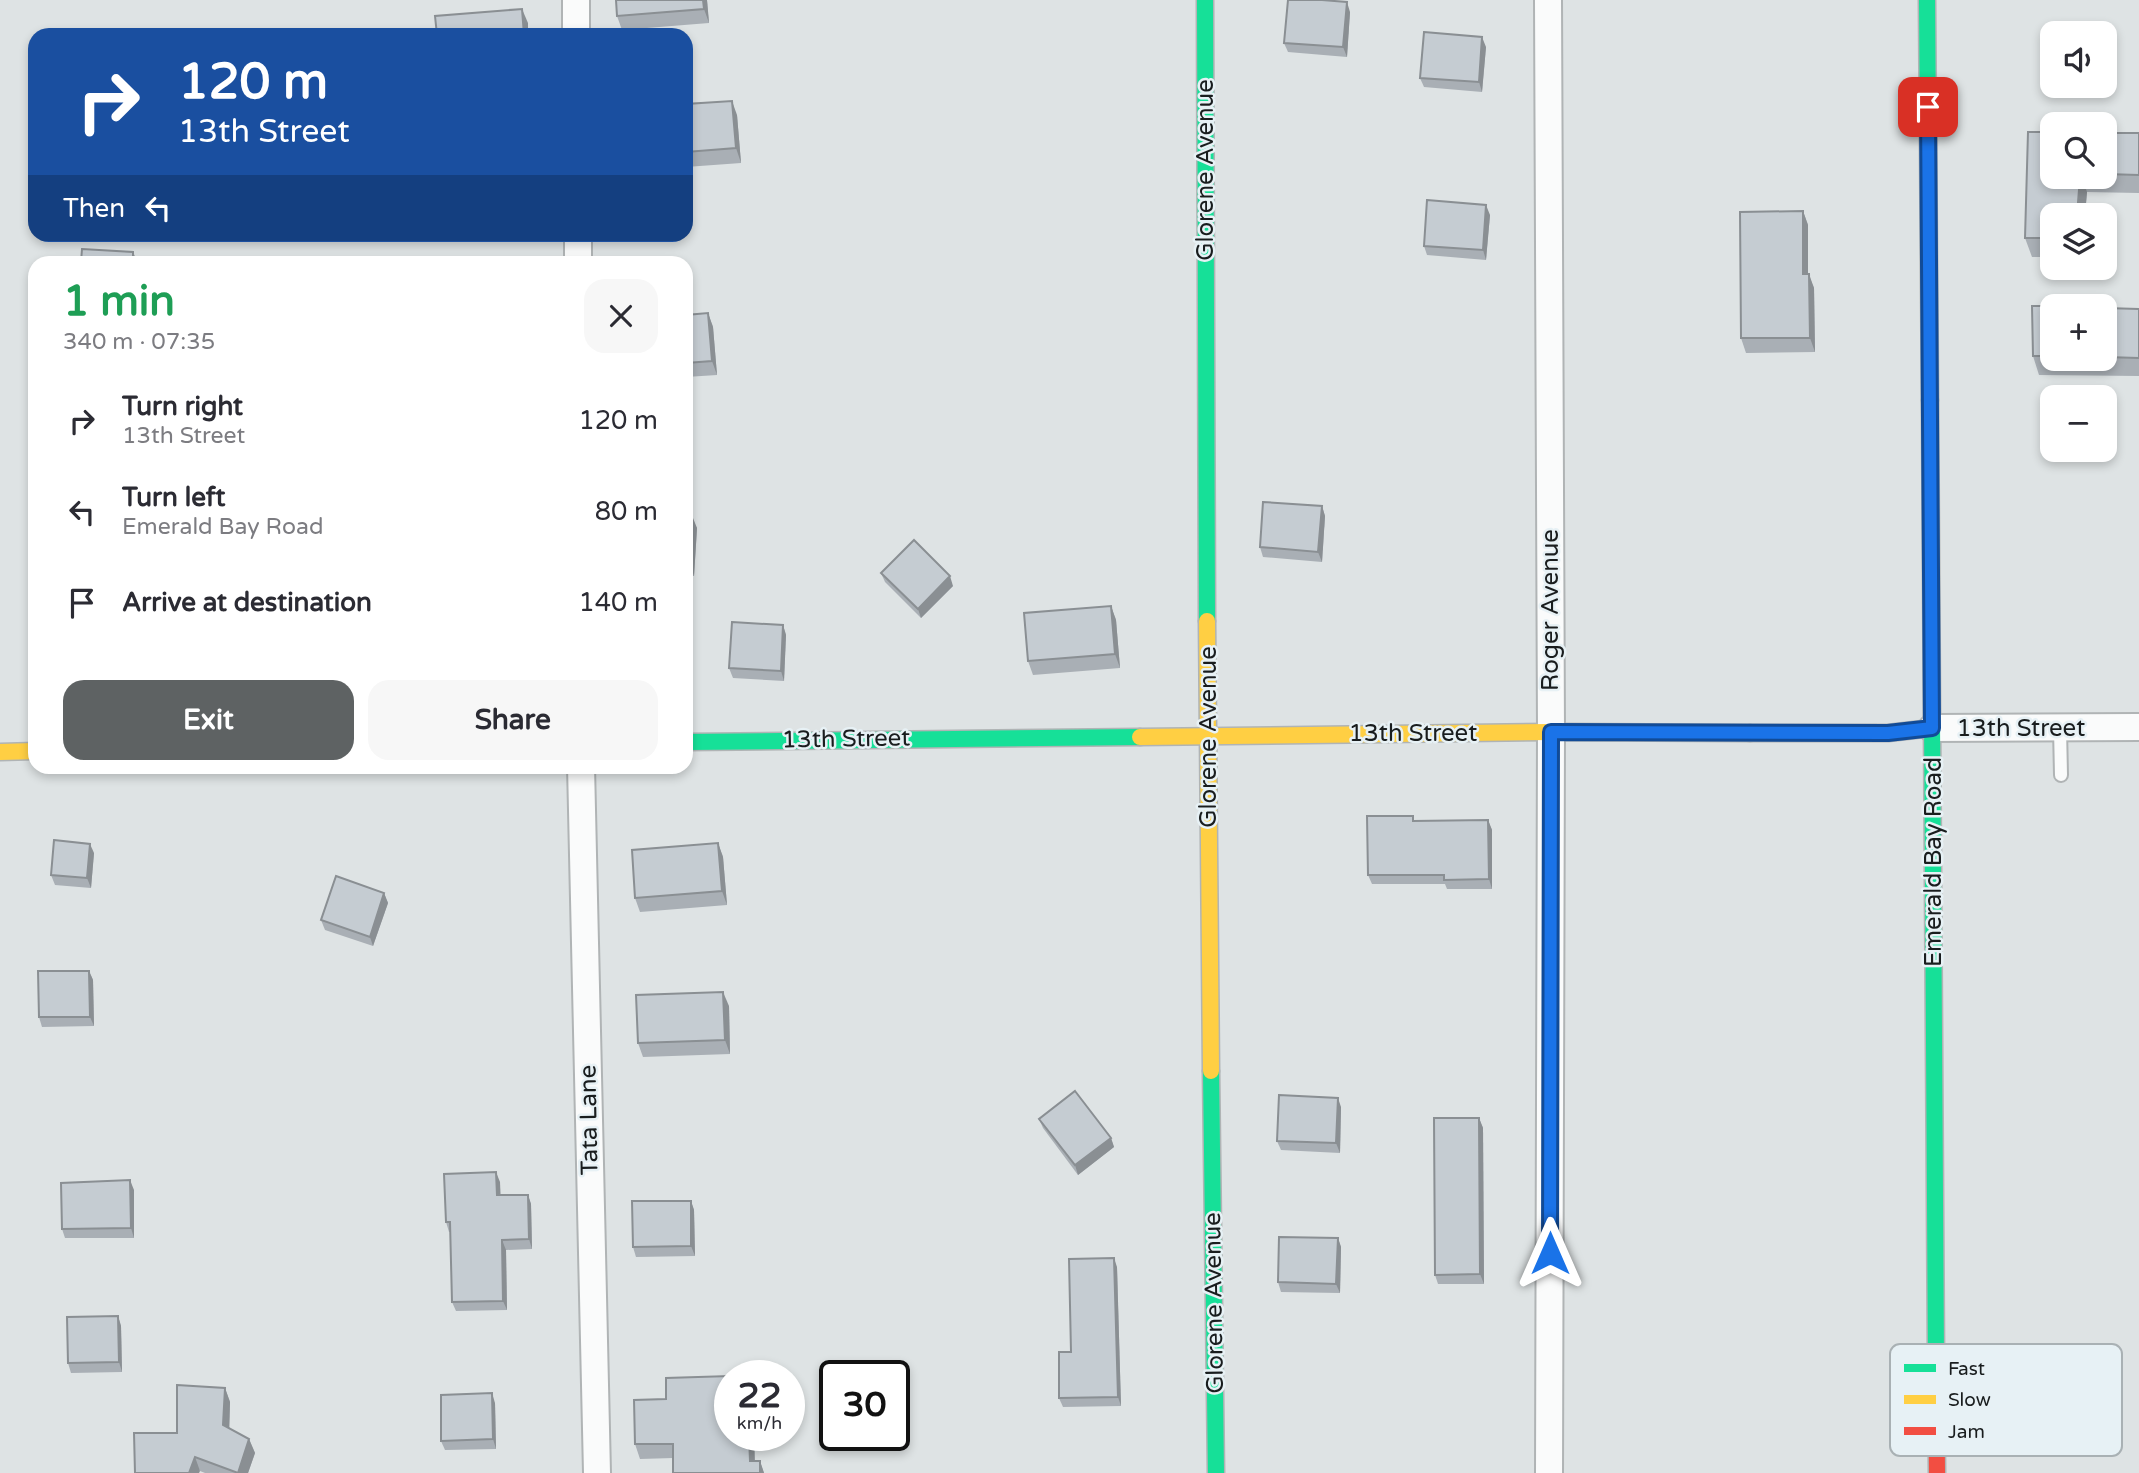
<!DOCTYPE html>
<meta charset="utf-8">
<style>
body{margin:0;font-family:"Varela Round",sans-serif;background:#f7f7f7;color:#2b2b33;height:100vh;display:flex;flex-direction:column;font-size:26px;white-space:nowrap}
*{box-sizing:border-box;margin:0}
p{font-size:23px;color:#7c7c81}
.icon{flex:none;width:38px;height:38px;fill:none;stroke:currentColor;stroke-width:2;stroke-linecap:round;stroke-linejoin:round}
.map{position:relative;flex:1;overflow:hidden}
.side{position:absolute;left:28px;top:256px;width:665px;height:518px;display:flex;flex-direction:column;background:#fff;border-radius:21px;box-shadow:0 4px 10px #0003}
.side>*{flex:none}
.guide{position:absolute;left:28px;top:28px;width:665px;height:214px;border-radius:21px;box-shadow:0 4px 10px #0003;background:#1a4fa0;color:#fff;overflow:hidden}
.controls{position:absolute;left:2040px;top:21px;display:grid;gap:14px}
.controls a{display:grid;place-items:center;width:77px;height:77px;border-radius:14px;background:#fff;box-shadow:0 4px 10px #0003;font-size:35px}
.speed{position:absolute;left:714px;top:1360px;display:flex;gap:14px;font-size:35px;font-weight:700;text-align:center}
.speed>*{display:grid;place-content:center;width:91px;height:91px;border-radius:50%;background:#fff;box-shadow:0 4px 10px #0003;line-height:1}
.speed small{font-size:18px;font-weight:400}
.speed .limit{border:4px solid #111;border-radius:10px;background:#fff;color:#111}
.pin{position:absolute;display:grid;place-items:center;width:60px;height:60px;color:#fff;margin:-30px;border-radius:14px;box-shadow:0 4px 10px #0006}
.me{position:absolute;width:77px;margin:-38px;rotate:0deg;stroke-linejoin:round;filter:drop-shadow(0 0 5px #0008)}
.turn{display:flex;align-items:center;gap:24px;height:147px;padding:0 35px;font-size:32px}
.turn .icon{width:91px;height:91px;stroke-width:2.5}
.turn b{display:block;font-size:49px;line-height:60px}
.then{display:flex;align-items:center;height:66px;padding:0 35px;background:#0003;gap:14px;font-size:26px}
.round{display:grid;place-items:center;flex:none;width:74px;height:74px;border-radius:21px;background:#f7f7f7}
.overview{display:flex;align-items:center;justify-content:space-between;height:119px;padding:0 35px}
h1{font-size:42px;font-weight:700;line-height:52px;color:#1e9e55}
.cta{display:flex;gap:14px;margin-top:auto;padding:14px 35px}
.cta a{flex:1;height:80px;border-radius:21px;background:#5e6263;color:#fff;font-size:28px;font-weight:700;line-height:80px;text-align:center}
.cta a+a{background:#f7f7f7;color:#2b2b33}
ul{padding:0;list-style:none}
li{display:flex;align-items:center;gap:21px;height:91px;padding:0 35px}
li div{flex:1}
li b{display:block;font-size:26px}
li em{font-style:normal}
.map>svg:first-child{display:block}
</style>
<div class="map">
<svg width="2139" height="1473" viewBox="0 0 2139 1473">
<rect width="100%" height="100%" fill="#dee3e4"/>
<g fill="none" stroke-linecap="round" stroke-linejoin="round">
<g stroke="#b0b4b5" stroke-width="16">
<path id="lane" d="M2060 728 2061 775"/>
</g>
<g stroke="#b0b4b5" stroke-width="30">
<g id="street">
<path d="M576 0V35"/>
<path d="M1548 0 1551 732 1549 1473"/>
<path d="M578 234V262"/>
<path d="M1932 728 2139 727"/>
<path d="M581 766 597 1473"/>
</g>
</g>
<g stroke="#b0b4b5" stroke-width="19">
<g id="fast">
<path d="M1205 0 1207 621"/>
<path d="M1927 0 1930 400"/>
<path d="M1932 718 1936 1360"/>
<path d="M686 742 1140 737"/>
<path d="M1211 1071 1216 1473"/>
</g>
</g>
<g stroke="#b0b4b5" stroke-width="19">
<g id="slow">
<path d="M1930 400 1932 718"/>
<path d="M1207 621 1211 1071"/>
<path d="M1140 737 1551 732 1750 733"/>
<path d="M0 752 35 751"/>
</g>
</g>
<g stroke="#b0b4b5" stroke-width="19">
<g id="jam">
<path d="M1750 733H1888L1932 728"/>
<path d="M1936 1360 1937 1473"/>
</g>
</g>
<use href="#lane" stroke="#fafbfb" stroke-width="12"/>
<use href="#street" stroke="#fafbfb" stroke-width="26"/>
<use href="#fast" stroke="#16e098" stroke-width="16"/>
<use href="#slow" stroke="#ffcf43" stroke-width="16"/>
<use href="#jam" stroke="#f24e42" stroke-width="16"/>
</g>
<g fill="#a9afb5">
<path d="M707 0 709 23 622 30 617 16Z"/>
<path d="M1350 12 1347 57 1288 52 1284 43Z"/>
<path d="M1486 47 1482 92 1424 87 1420 78Z"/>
<path d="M686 104 737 115 741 163 686 167Z"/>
<path d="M2105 133H2139V193L2087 192 2085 215H2053V257H2032L2025 238 2053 177H2105Z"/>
<path d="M1803 211 1808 225V274L1814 288 1815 352 1746 353 1741 338Z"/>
<path d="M1490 215 1486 260 1427 255 1424 246Z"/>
<path d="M2053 306V359H2105V308L2139 309V376L2039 375 2033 356Z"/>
<path d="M708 313 713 327 717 375 686 377V315Z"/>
<path d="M1322 506 1325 516 1322 562 1263 557 1260 547Z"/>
<path d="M686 514 697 528 694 576H686Z"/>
<path d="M881 573 953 586 921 618 885 582Z"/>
<path d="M1111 606 1116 620 1120 668 1033 675 1028 661Z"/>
<path d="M783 625 786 635 784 681 733 678 729 668Z"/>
<path d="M1488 820 1492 830V889H1447L1445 884H1372L1368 875 1415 821Z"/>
<path d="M718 843 723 857 727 905 640 912 635 898Z"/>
<path d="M94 853 91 888 55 885 51 875Z"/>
<path d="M384 893 388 903 373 946 325 930 321 920Z"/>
<path d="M89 971 93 980 94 1026 42 1027 39 1017Z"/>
<path d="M729 1006 730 1054 643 1057 638 1043Z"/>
<path d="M1341 1107 1340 1153 1281 1150 1277 1141Z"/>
<path d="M1479 1118 1483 1128 1484 1284H1438L1435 1275Z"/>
<path d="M1039 1119 1111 1138 1114 1147 1078 1175 1043 1128Z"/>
<path d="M500 1182V1195H528L531 1204 532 1249 506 1250 507 1310 456 1311 452 1302 451 1232H449L446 1222Z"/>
<path d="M134 1190V1238H65L62 1229Z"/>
<path d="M691 1201 694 1210 695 1256 636 1257 633 1247Z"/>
<path d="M1338 1238 1341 1247 1340 1293 1281 1292 1278 1282Z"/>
<path d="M1117 1267 1121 1406 1063 1407 1059 1398Z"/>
<path d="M118 1316 121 1326 122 1372 71 1373 68 1363Z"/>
<path d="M225 1388 230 1402 229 1428 249 1439 255 1453 248 1473H205L200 1471 177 1433Z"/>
<path d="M495 1403 496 1449 445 1450 441 1441Z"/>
<path d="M730 1435H754L755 1461H760L764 1473H673V1458L640 1459 635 1444Z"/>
</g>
<g fill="#8a8f93">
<path d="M703 0H707L709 23 704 9Z"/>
<path d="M1347 2 1350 12 1347 57 1343 47Z"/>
<path d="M522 9 528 23V35H524Z"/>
<path d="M1482 37 1486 47 1482 92 1479 82Z"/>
<path d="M732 101 737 115 741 163 736 148Z"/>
<path d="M2080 177H2082L2087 192 2085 215H2077Z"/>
<path d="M1486 205 1490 215 1486 260 1483 250Z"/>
<path d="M1803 211 1808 225V289L1803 274Z"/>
<path d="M133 252 137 261V262H133Z"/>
<path d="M1809 274 1814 288 1815 352 1810 338Z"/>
<path d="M708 313 713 327 717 375 712 361Z"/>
<path d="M1322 506 1325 516 1322 562 1318 552Z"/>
<path d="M691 513 697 528 694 576 689 562Z"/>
<path d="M950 576 953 586 921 618 918 609Z"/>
<path d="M1111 606 1116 620 1120 668 1115 654Z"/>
<path d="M687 622 691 632 688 678 686 673Z"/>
<path d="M783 625 786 635 784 681 781 671Z"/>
<path d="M1488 820 1492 830V889L1489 879Z"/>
<path d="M718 843 723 857 727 905 722 891Z"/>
<path d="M90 844 94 853 91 888 87 878Z"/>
<path d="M384 893 388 903 373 946 370 937Z"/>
<path d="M89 971 93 980 94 1026 90 1017Z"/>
<path d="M723 992 729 1006 730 1054 725 1040Z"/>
<path d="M1338 1098 1341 1107 1340 1153 1336 1143Z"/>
<path d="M1479 1118 1483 1128 1484 1284 1480 1274Z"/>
<path d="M1111 1138 1114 1147 1078 1175 1075 1165Z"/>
<path d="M496 1172 500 1182 501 1205 497 1195Z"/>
<path d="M130 1180 134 1190V1238L131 1228Z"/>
<path d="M528 1195 531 1204 532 1249 529 1239Z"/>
<path d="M691 1201 694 1210 695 1256 691 1246Z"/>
<path d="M1338 1238 1341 1247 1340 1293 1336 1284Z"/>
<path d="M502 1240 506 1250 507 1310 503 1301Z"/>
<path d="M1114 1258 1117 1267 1121 1406 1118 1397Z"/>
<path d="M118 1316 121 1326 122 1372 119 1362Z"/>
<path d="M225 1388 230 1402 229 1439 223 1425Z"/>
<path d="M492 1393 495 1403 496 1449 493 1439Z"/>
<path d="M749 1435H754L755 1473 750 1461Z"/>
<path d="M249 1439 255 1453 248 1473H238Z"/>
<path d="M195 1457 200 1471 199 1473H189Z"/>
<path d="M760 1461 764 1473H760Z"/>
</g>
<g fill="#c5ccd2" stroke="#8a8f93" stroke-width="2">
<path d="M616 0H703L704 9 617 16Z"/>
<path d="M1288 0H1322L1347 2 1343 47 1284 43Z"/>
<path d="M522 9 524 35H437L435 16Z"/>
<path d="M1424 32 1482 37 1479 82 1420 78Z"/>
<path d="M732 101 736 148 686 152V104Z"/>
<path d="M2028 132H2053V177H2080L2077 215H2053V238H2025Z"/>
<path d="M2105 133H2139V175L2105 174Z"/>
<path d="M1427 200 1486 205 1483 250 1424 246Z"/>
<path d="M1803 211V274H1809L1810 338H1741L1740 212Z"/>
<path d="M82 249 133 252V262H81Z"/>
<path d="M2032 306H2053V356H2033Z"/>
<path d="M2105 308 2139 309V358L2105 357Z"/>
<path d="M708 313 712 361 686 363V315Z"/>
<path d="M32 479H35V525H34Z"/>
<path d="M1263 502 1322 506 1318 552 1260 547Z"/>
<path d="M691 513 689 562H686V514Z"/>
<path d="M914 540 950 576 918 609 881 573Z"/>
<path d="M1111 606 1115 654 1028 661 1024 613Z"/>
<path d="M732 622 783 625 781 671 729 668Z"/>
<path d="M1367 816H1413V821L1488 820 1489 879 1444 880V875H1368Z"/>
<path d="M54 840 90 844 87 878 51 875Z"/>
<path d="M718 843 722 891 635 898 632 850Z"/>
<path d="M336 876 384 893 370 937 321 920Z"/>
<path d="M38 971H89L90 1017H39Z"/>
<path d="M723 992 725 1040 638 1043 636 995Z"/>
<path d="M1075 1091 1111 1138 1075 1165 1039 1119Z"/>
<path d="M1279 1095 1338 1098 1336 1143 1277 1141Z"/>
<path d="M1434 1118H1479L1480 1274 1435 1275Z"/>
<path d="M496 1172 497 1195H528L529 1239 502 1240 503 1301 452 1302 450 1222H446L444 1174Z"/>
<path d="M130 1180 131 1228 62 1229 61 1183Z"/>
<path d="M632 1201H691V1246L633 1247Z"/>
<path d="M1279 1237 1338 1238 1336 1284 1278 1282Z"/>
<path d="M1114 1258 1118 1397 1059 1398V1352H1071L1069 1259Z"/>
<path d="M118 1316 119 1362 68 1363 67 1317Z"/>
<path d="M730 1376V1435H749L750 1461H760V1473H673V1444H635L634 1400 666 1399V1378Z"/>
<path d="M177 1385 225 1388 223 1425 249 1439 238 1473 195 1457 189 1473H135L134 1433H177Z"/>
<path d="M492 1393 493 1439 441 1441V1395Z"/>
</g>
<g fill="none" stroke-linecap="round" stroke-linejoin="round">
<g stroke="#114b97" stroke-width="18">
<path id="route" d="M1550 1253 1551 732 1888 733 1932 728 1928 107"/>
</g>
<use href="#route" stroke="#1a73e8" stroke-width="12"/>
</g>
<g text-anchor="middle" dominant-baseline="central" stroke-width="5" stroke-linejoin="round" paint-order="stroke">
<g font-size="24" fill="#191d1e" stroke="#e7f1f5">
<text transform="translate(1205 170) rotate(-90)">Glorene Avenue</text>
<text transform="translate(1550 610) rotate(-90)">Roger Avenue</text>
<text x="2021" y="728">13th Street</text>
<text x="1413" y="733">13th Street</text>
<text transform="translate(1208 737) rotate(-90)">Glorene Avenue</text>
<text transform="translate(846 739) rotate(-1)">13th Street</text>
<text transform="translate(1933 862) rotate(-90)">Emerald Bay Road</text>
<text transform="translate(589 1120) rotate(-91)">Tata Lane</text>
<text transform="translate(1214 1303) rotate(-91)">Glorene Avenue</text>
</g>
</g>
<rect x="1890" y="1344" width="232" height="112" rx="10" fill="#e7f1f5" stroke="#a9b1b4" stroke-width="2"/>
<rect x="1904" y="1364" width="32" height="8" fill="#16e098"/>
<rect x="1904" y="1395" width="32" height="9" fill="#ffcf43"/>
<rect x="1904" y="1427" width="32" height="8" fill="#f24e42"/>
<g font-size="19" fill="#191d1e">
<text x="1948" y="1375">Fast</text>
<text x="1948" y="1406">Slow</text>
<text x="1948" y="1438">Jam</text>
</g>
</svg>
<div class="controls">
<a><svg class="icon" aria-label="sound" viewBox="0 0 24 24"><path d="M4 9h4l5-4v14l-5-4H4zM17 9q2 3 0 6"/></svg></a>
<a><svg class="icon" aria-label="search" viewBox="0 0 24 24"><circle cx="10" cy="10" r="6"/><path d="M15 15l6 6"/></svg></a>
<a><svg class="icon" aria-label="layers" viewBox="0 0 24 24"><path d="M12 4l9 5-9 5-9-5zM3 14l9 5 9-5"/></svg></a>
<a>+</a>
<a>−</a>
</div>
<div class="speed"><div>22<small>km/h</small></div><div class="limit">30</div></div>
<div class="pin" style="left:1928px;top:107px;background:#d93025"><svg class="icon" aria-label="arrive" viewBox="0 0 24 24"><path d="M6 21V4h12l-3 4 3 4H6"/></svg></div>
<svg class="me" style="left:1550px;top:1253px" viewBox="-20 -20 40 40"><path d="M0-17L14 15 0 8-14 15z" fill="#1a73e8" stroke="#fff" stroke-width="4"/></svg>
<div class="guide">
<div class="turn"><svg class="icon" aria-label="right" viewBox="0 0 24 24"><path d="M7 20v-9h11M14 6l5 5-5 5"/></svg><div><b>120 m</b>13th Street</div></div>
<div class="then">Then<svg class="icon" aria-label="left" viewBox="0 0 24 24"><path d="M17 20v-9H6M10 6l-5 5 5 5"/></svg></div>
</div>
<section class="side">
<div class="overview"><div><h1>1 min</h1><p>340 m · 07:35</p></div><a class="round"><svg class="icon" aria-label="close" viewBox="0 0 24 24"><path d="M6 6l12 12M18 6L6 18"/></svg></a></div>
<ul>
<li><svg class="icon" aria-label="right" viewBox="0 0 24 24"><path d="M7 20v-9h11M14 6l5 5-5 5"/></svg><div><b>Turn right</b><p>13th Street</p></div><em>120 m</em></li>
<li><svg class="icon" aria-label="left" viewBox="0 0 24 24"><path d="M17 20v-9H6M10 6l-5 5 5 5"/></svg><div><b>Turn left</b><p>Emerald Bay Road</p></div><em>80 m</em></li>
<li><svg class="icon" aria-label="arrive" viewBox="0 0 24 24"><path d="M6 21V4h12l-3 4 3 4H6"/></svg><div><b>Arrive at destination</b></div><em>140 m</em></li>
</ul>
<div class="cta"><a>Exit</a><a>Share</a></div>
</section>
</div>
